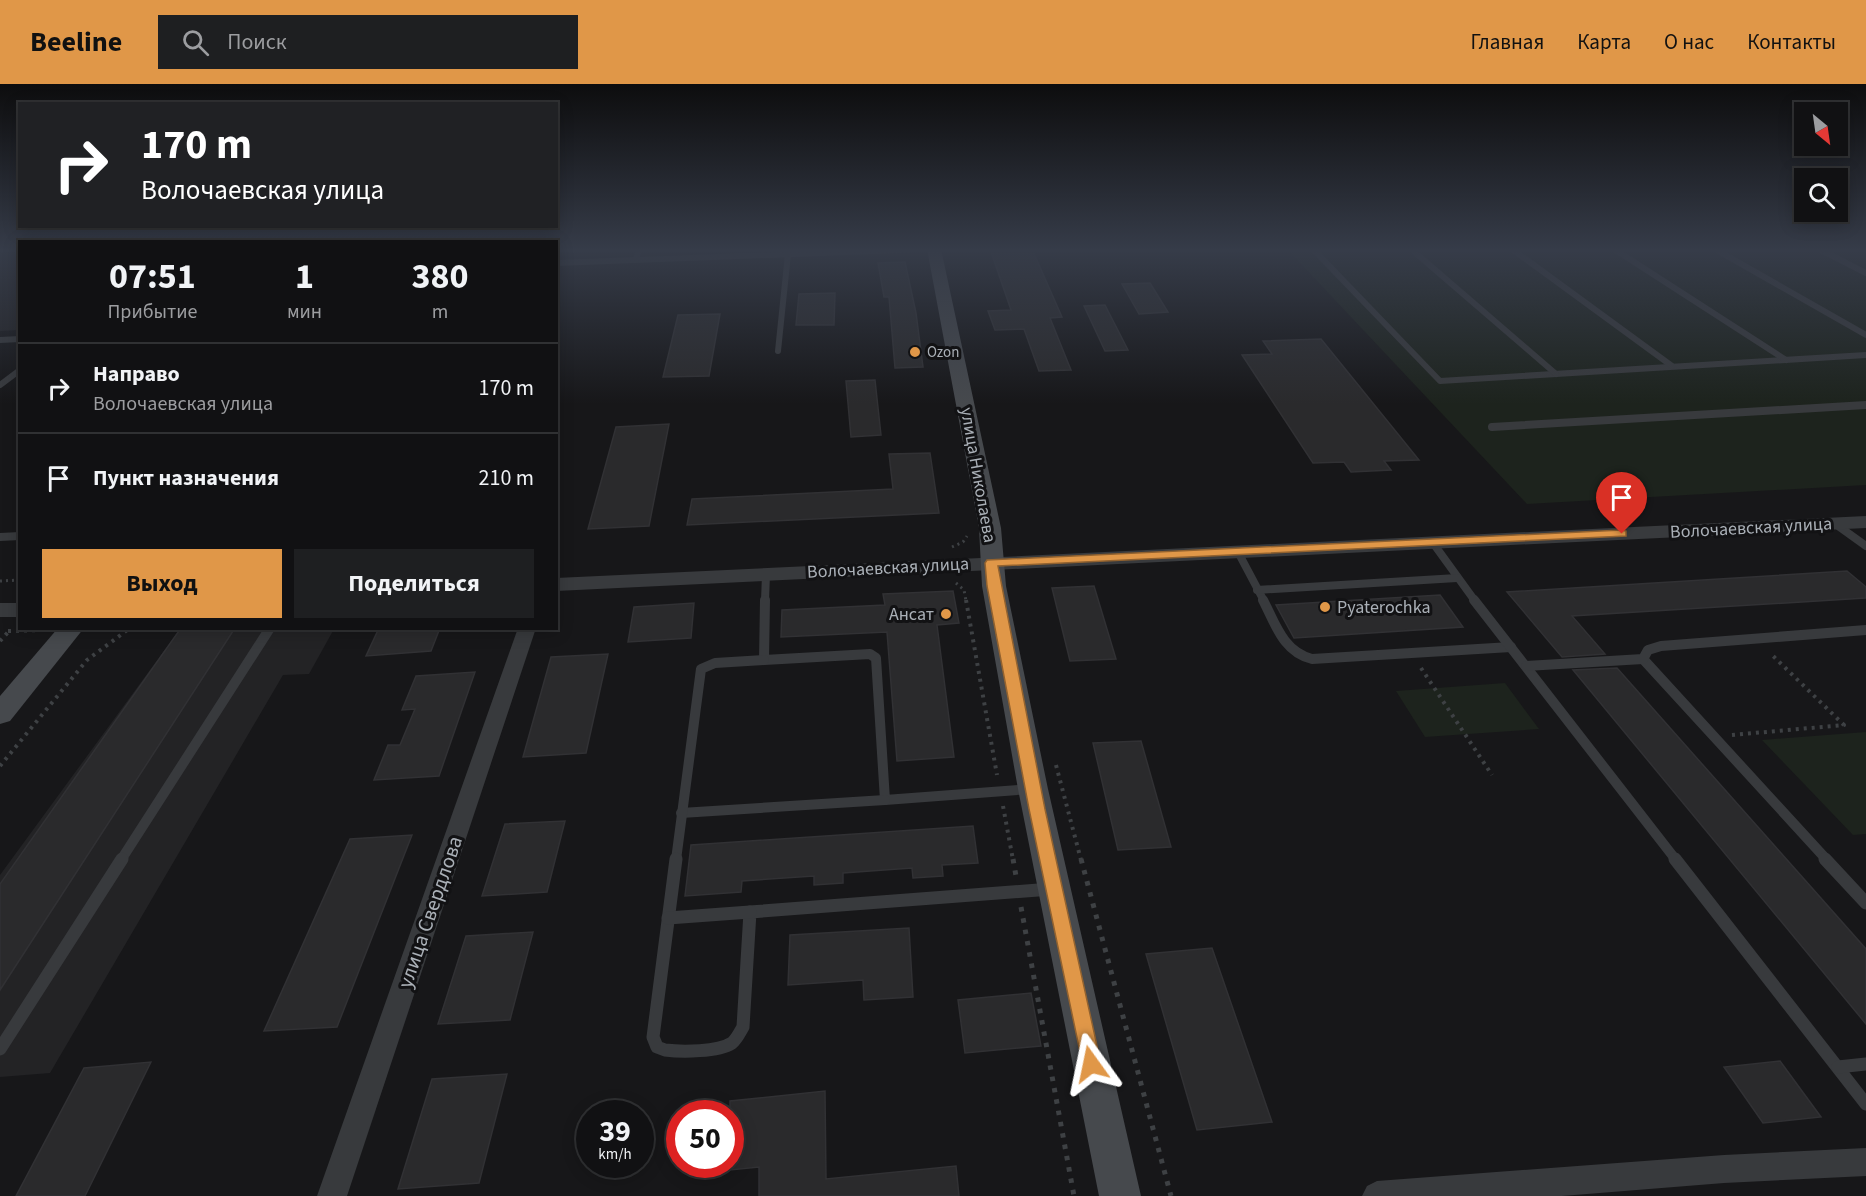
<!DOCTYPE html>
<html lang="ru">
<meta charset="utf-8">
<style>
body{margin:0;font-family:"Source Sans 3",sans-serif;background:#1e1f21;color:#f1f3f6;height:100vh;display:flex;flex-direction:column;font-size:22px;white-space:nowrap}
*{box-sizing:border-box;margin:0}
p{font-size:20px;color:#9c9da0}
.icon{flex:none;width:33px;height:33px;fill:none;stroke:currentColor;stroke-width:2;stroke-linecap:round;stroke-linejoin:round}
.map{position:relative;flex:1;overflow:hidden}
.side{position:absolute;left:18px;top:156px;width:540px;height:390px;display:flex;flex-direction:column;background:#111113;border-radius:0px;box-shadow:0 3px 15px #0003,0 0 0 2px #303133}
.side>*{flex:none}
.top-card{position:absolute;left:18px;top:18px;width:540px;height:126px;border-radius:0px;box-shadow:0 3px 15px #0003,0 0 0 2px #303133;background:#202124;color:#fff;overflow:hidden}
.needle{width:39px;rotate:151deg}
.buttons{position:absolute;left:1794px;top:18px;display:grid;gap:12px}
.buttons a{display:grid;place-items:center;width:54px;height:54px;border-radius:0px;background:#111113;box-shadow:0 3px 15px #0003,0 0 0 2px #303133;font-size:30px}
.speed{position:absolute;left:576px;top:1016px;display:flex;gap:12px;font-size:30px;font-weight:700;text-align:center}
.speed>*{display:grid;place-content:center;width:78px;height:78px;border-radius:50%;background:#111113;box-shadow:0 3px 15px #0003,0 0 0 2px #303133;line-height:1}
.speed small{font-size:15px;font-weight:400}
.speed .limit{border:9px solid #d22;background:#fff;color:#111}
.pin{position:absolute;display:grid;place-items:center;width:51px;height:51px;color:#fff;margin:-62px -26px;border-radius:50% 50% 50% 0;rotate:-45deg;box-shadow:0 0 6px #0007}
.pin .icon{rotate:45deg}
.me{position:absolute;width:66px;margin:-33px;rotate:348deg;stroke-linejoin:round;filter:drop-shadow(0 0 4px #0008)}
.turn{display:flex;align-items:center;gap:21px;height:126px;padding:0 24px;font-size:27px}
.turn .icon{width:78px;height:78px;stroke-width:2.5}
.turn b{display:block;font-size:42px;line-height:51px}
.eta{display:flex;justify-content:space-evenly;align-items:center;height:102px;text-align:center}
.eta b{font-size:36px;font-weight:700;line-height:42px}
.cta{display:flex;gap:12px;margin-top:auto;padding:12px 24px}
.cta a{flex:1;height:69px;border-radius:0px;background:#e09748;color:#111;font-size:24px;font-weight:700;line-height:69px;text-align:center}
.cta a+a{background:#1e1f21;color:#f1f3f6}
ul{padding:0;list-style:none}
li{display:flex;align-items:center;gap:18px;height:90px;padding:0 24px;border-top:2px solid #303133}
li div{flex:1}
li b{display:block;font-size:22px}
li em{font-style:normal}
header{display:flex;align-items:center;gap:36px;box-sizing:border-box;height:84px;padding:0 30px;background:#e09748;color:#111}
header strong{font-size:28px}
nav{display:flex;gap:33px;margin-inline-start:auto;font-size:21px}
.search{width:420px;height:54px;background:#1e1f21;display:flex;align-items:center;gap:15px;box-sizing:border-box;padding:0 21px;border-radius:0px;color:#9c9da0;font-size:22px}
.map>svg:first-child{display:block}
</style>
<header>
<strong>Beeline</strong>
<div class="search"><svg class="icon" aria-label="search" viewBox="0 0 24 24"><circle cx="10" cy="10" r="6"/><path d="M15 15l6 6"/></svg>Поиск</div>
<nav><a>Главная</a><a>Карта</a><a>О нас</a><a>Контакты</a></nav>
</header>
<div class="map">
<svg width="1866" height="1112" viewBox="0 0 1866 1112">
<rect width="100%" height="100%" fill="#171719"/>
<g fill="#232325">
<path d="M0 165H19V246L0 247Z"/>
<path d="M180 545H334L309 590 283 591 50 989 0 993V791Z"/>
</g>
<g fill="#1d231d">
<path d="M1287 165H1866V401L1527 420Z"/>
<path d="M1505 599 1539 645 1425 653 1396 607Z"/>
<path d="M1866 648V750L1853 751 1762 656Z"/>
</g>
<g fill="#2a2a2c" stroke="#313134" stroke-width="1.5">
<path d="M990 165H1032L1062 233 1050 234 1071 286 1039 287 1024 245 995 246 988 227 1011 226Z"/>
<path d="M905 178 916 229 923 283 895 284 889 213H884L878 179Z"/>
<path d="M1150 199 1168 228 1139 230 1122 200Z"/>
<path d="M835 209 834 241H796L799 210Z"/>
<path d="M1105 221 1128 266 1105 267 1084 222Z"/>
<path d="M720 230 709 292 663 293 678 231Z"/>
<path d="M1321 255 1419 376 1384 377 1391 386 1351 388 1344 378 1313 379 1242 271 1272 270 1263 257Z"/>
<path d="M875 296 881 351 851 353 846 297Z"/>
<path d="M669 340 649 442 588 445 616 343Z"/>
<path d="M930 369 939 429 687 441 692 415 893 405 889 370Z"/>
<path d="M1847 487 1866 503V514L1572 532 1605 570 1562 573 1507 508Z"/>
<path d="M1094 502 1116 575 1070 577 1052 504Z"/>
<path d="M953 507 959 539 937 541 954 673 897 677 887 548 781 553 782 526 885 521 883 510Z"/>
<path d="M1440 511 1463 543 1294 554 1276 521Z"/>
<path d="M694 519 691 554 628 558 634 523Z"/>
<path d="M181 544H235L0 906V800Z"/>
<path d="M379 544H440L431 567 366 572Z"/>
<path d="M608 570 586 669 523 673 551 573Z"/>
<path d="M1617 584 1866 865V940L1573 586Z"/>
<path d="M475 588 439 692 374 696 388 661H400L415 625 402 626 416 592Z"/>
<path d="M1141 657 1171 763 1118 766 1093 659Z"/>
<path d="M565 737 547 808 482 812 505 740Z"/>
<path d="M973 742 978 779 942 781 943 792 913 794 912 784 843 789V799L814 801V792L742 797 741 808 685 812 691 761Z"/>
<path d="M412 751 337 943 264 947 350 755Z"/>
<path d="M909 844 913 913 864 916 863 896 788 901 790 851Z"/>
<path d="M533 848 510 936 438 940 466 852Z"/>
<path d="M1212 864 1272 1038 1197 1046 1146 870Z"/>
<path d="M1031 909 1041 962 965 969 958 916Z"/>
<path d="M1780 977 1821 1033 1763 1039 1724 983Z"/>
<path d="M151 978 85 1112H16L84 984Z"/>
<path d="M507 990 479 1099 398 1105 432 995Z"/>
<path d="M825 1007 826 1095 956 1082 959 1112H759V1083L730 1086V1017Z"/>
</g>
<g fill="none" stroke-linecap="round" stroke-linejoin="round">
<g stroke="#3e4144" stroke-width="3" stroke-dasharray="2 4" stroke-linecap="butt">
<path d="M952 463 963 458 967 452"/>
<path d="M0 497 20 496"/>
<path d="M956 499 964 506 966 517"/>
</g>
<g stroke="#3e4144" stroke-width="4" stroke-dasharray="3 5" stroke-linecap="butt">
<path d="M966 516 997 691"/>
<path d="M8 547 42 546"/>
<path d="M0 557 10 546"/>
<path d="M1421 584 1492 691"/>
<path d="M1732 651 1844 641 1770 569"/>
<path d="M1056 681 1081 776"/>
<path d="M0 682 87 576 130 544"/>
<path d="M1003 722 1013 776"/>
</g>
<g stroke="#3e4144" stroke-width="5" stroke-dasharray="4.5 7" stroke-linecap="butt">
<path d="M1013 775 1016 792"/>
<path d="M1081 775 1171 1112"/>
<path d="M1021 823 1074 1112"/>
</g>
<g stroke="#383a3d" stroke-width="6">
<path d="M1313 165 1440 297 1866 271"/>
<path d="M1411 165 1556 290"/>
<path d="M1512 165 1672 282"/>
<path d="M1614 165 1786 276"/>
<path d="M1715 165 1866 251"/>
<path d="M1819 165 1866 189"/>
<path d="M636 176 639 165"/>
<path d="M0 256 20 255"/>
<path d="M778 267 788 170"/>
<path d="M0 301 20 286"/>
</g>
<g stroke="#383a3d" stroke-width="8">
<path d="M1492 343 1866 321"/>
<path d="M1834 439 1866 462"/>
<path d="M0 453 20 452"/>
<path d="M1433 459 1475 517"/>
<path d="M1238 468 1264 517"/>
<path d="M1257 506 1457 494"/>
<path d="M765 517 766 490"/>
</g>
<g stroke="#383a3d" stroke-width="10">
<path d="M765 516 764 576 870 570 876 574 885 716 1030 705"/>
<path d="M1263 516C1275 539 1283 568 1312 575L1511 563"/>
<path d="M1474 516 1676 776"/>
<path d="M1643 575 1827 776"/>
<path d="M1526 582 1643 575 1648 566 1661 562 1866 546"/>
<path d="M681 729 885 716"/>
<path d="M121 776 270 544"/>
<path d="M676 776 701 585 715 579 764 576"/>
</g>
<g stroke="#383a3d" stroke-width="13">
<path d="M676 775 653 953 657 963 665 966C682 968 718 968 732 959 737 955 740 948 743 943L750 828 1051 805"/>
<path d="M1675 775 1866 1020"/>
<path d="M1825 775 1866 819"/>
<path d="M668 834 750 828"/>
<path d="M0 965 122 775"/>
<path d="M1838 983 1866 980"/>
</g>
<g fill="#383a3d" fill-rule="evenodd">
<path d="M855 165H930L925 168 556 182V176Z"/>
<path d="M518 544H536L347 1112H317Z"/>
<path d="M1866 1064V1092L1724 1099 1562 1112H1362L1367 1102 1377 1097 1724 1071Z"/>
</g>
<g fill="#383a3d" fill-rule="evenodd">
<path d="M1866 432V444L556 507V494Z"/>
<rect x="0" y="519" width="20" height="14"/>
</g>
<g fill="#46494d" fill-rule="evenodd">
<path d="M927 165H941L1001 444 1006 502 1048 705 1141 1112H1099L1018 705 982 502 979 444Z"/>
<path d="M58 544H84L10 637 0 640V612Z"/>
</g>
</g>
<linearGradient id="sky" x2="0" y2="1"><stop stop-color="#0d0d0e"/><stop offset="0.52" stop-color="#363c49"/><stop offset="1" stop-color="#363c49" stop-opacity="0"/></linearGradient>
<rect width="1866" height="320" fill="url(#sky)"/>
<path fill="#e09748" stroke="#92622f" stroke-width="1.5" d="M1622 446 1626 447V452L998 482 1045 725 1101 980 1098 987 1091 990 1084 987 1029 725 987 502 985 479 987 476Z"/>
<g fill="#e09748" stroke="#121214" stroke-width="2">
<circle cx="915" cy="268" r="6"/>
<circle cx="1325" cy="523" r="6"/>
<circle cx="946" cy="530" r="6"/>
</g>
<g text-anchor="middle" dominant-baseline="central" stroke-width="6" stroke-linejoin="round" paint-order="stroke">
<g font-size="15" fill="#aab0b7" stroke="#121214" text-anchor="start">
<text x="927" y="268">Ozon</text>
</g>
<g font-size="18" fill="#aab0b7" stroke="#121214">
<text transform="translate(978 391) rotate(80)">улица Николаева</text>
<text transform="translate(1751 444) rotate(-3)">Волочаевская улица</text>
<text transform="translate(888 484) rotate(-3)">Волочаевская улица</text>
</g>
<g font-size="18" fill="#aab0b7" stroke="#121214" text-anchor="start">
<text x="1337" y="523">Pyaterochka</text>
<text x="934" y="530" text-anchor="end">Ансат</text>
</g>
<g font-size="21" fill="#aab0b7" stroke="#121214">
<text transform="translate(430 828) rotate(-71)">улица Свердлова</text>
</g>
</g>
</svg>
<div class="buttons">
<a><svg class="needle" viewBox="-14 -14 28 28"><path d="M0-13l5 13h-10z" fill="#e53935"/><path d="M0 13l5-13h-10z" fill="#9c9da0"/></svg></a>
<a><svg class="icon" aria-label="search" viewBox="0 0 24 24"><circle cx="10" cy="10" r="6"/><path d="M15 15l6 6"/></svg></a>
</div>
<div class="speed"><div>39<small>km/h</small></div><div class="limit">50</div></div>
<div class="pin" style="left:1622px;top:450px;background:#d93025"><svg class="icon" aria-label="arrive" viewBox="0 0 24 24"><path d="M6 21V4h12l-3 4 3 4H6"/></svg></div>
<svg class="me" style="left:1091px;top:980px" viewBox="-20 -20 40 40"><path d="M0-17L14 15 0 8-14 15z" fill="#e09748" stroke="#fff" stroke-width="4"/></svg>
<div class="top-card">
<div class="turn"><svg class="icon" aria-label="right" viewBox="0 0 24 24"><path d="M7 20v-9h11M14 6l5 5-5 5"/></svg><div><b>170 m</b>Волочаевская улица</div></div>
</div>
<section class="side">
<div class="eta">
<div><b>07:51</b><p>Прибытие</p></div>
<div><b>1</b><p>мин</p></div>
<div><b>380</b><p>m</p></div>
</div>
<ul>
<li><svg class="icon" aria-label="right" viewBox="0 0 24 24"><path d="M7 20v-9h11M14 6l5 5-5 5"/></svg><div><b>Направо</b><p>Волочаевская улица</p></div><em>170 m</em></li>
<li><svg class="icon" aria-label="arrive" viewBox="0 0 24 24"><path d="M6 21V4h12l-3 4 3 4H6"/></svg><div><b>Пункт назначения</b></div><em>210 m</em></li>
</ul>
<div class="cta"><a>Выход</a><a>Поделиться</a></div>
</section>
</div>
